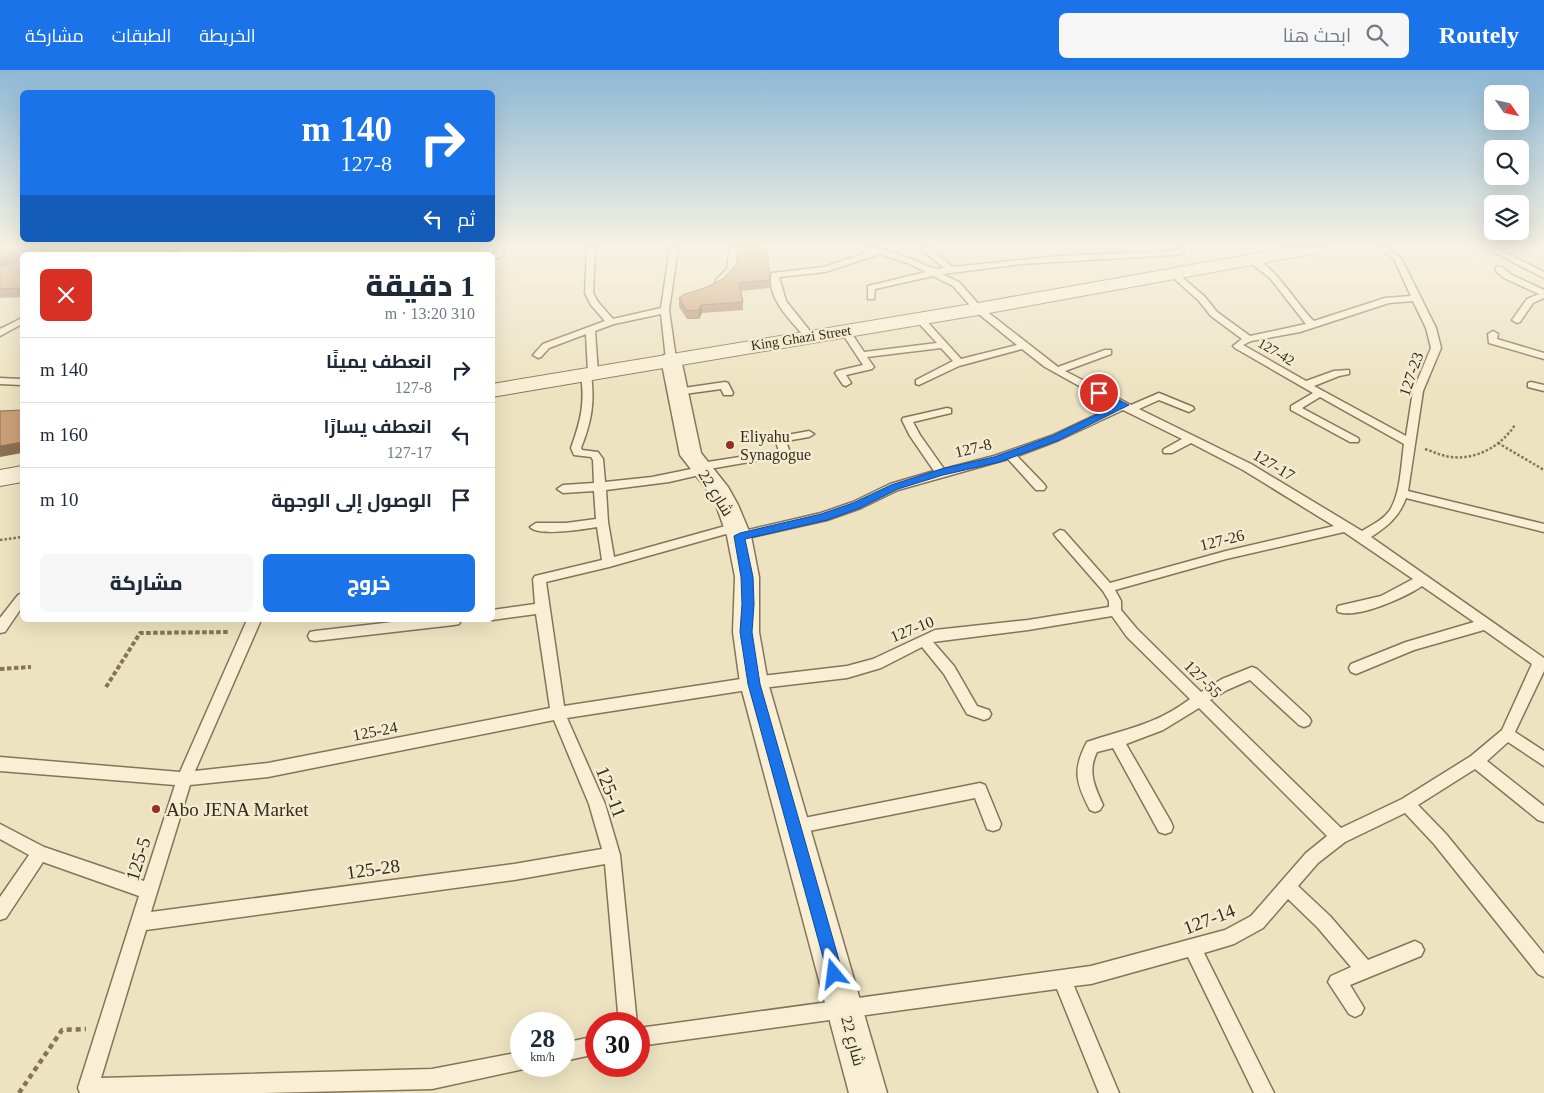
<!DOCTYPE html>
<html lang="ar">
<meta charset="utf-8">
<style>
body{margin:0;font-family:"Times New Roman",Cairo,serif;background:#f6f6f7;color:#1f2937;direction:rtl;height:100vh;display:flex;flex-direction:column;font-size:19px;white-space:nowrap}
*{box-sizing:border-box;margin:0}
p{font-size:16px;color:#747a83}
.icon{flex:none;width:28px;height:28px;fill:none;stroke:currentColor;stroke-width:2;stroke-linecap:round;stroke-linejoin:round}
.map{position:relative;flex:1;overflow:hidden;direction:ltr}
.panel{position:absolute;left:20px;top:182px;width:475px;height:370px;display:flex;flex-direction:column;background:#fff;border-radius:8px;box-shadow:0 5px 20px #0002;direction:rtl}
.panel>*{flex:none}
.hud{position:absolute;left:20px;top:20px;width:475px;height:152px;border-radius:8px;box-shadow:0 5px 20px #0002;direction:rtl;background:#1a73e8;color:#fff;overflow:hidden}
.needle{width:32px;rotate:124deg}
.fabs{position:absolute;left:1484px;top:15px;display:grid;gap:10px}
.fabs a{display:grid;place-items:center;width:45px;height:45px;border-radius:8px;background:#fff;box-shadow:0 5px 20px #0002;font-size:25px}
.speed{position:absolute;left:510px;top:942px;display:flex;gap:10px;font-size:25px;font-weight:700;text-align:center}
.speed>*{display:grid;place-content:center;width:65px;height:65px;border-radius:50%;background:#fff;box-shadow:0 5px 20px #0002;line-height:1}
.speed small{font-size:12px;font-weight:400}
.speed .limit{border:8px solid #d22;background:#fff;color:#111}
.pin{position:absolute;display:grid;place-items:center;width:42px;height:42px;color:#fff;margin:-21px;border:2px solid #fff;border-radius:50%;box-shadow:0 1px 5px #0007}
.me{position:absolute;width:55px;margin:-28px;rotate:344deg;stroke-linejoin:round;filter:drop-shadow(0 0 4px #0008)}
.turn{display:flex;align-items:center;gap:18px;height:105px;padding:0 20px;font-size:22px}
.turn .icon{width:65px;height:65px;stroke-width:2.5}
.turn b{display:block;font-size:35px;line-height:42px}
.then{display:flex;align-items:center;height:48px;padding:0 20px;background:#0003;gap:10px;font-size:19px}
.round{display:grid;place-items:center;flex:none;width:52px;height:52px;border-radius:8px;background:#f6f6f7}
.overview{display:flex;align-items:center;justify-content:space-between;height:85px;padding:0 20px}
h1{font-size:30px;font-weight:800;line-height:38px}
.button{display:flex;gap:10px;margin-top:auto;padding:10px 20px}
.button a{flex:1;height:58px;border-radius:8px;background:#1a73e8;color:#fff;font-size:20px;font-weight:800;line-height:58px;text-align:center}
.button a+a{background:#f6f6f7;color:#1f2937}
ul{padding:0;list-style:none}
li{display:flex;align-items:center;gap:15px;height:65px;padding:0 20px;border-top:1px solid #e0e1e3}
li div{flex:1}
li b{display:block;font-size:19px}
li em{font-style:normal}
header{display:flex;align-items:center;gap:30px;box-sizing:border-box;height:70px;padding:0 25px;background:#1a73e8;color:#fff}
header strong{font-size:24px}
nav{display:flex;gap:28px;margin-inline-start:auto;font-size:18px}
.search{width:350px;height:45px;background:#f6f6f7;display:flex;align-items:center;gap:12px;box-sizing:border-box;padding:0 18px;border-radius:8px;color:#747a83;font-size:19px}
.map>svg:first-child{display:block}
</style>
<header>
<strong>Routely</strong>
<div class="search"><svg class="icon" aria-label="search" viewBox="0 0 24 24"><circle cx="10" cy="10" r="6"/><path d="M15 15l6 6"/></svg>ابحث هنا</div>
<nav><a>الخريطة</a><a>الطبقات</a><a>مشاركة</a></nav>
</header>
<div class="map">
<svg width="1544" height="1023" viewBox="0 0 1544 1023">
<rect width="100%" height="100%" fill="#ede3c1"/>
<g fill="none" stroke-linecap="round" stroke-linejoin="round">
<g stroke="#867459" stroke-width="3">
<g id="service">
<path d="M181 178H189L187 185H179Z"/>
<path d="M272 178H295L291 180 256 185H233L237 183Z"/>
<path d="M422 178H430L427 185H419Z"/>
<path d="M496 178H504L503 186 492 190Z"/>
<path d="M587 178H595L593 223 598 232 613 249 661 238 670 178H678L669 240 676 289 674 291H668L666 289 661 244 614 254 595 261 598 303 591 305C595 333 591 353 581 378L582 380 598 382 603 389 605 412 652 407 696 398 697 394 701 393 779 381 775 369 776 367 809 361 814 364 809 367 786 371 790 383 789 385 709 399 708 403 669 412 606 420 608 452 614 487 736 453 742 457 740 460 609 497 546 512 564 636 754 607 847 596 873 589 935 560 1028 550 1109 537V531L1103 521 1056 467 1054 464 1060 460 1064 461 1110 513 1226 481 1334 456 1243 400 1191 373 1172 383H1164L1163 381 1164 379 1182 369 1123 340 1059 370 1017 386 1044 414 1046 417 1044 420H1036L1008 389 898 420 861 438 827 450 739 470 735 469 733 466 735 463 821 443 853 432 890 414 934 401 910 366 902 350 903 348 947 338 951 339V343L913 352 920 365 944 399 994 386 1051 366 1115 336 1045 297 1022 279 959 296 919 315 916 314V310L953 291 941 278 867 287 874 297 872 299 846 305 851 313 846 316 843 315 835 303 837 301 863 295 840 260 845 257 848 258 864 282 937 273 914 248 919 245 922 246 961 289 1017 275 975 241 953 216 933 206 875 219 874 229H868V216L926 202 907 193 880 184 825 202 779 207 786 231 814 266 809 269 806 268C792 252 765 227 772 203L824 197 871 181 866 178C882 178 896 183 911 189 923 193 931 201 944 198L920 178H929L953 197 1060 186 1175 181 1176 178H1184L1182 184 1175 185 1021 194 942 204 959 212 981 237 1058 297 1105 280H1111V284L1065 301 1131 335 1159 323 1193 337 1194 339 1189 342 1159 330 1139 339 1251 394 1362 461C1372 455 1383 450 1390 440 1401 422 1401 394 1404 374L1320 327 1302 338 1358 368 1359 370 1358 372H1350L1291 340V336L1313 323 1235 278 1233 276 1242 269 1211 246 1199 231 1169 204 1176 202 1205 227 1217 242 1250 266 1306 254 1270 208 1249 192V188C1269 186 1299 238 1314 251L1385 228 1411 226 1394 189 1378 178H1387L1401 188 1436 258 1441 278 1423 321 1408 421 1544 454V462L1406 428C1399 447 1388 456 1371 467L1544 588V601L1515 662 1544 681V696L1508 672 1487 691 1544 736V752L1538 750 1475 699 1418 735 1446 764 1544 884V907L1538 904 1434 774 1405 743 1345 772 1318 793 1298 816 1330 846 1368 890 1415 871 1421 874 1424 880 1421 886 1350 915 1364 938 1361 944 1355 947 1349 944 1328 912 1331 906 1351 897 1318 858 1288 829 1263 858 1234 874 1204 883 1274 1023H1254L1188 887 1091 914 1074 916 1119 1023H1099L1057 919 639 976V958L1091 896 1225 860 1251 846 1306 783 1327 766 1199 638 1163 660 1126 674 1171 752 1173 757 1171 762 1165 764 1159 762 1113 678 1097 682C1087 702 1095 717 1103 735L1100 740 1095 742 1090 740C1076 713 1072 700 1087 672 1125 659 1156 655 1190 629L1127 567 1112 546 1028 560 933 572 954 596 977 636 989 640 991 644 989 648 984 650 967 644 944 604 922 577 881 598 847 608 754 619 567 648 605 734 620 785 637 954H619L605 794 514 810 146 860 101 1008 432 999 521 982V996H528V998L432 1019 263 1023H80L78 1018 139 826 43 792 6 848 0 850V827L29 785 0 769V754L44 777 144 811 175 715 0 701V687L180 702 247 550H261L195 701 268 693 550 638 536 544 492 550V540L535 534 533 509 535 506 602 490 597 457C584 459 538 467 530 457L536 453H566L596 449 594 421 563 423 557 419 563 415 594 413 593 390 591 387 574 385 571 378C581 350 585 334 581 304L588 302 586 264 549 278 541 287 538 288 533 285 543 274 605 251 591 235 585 223ZM1413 231 1426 258 1431 278 1413 321 1406 366 1314 316 1339 306 1349 304V300L1334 301 1306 311 1243 275 1251 271 1300 262 1389 233ZM1344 462 1413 509 1381 526 1338 536 1337 539 1338 542C1358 549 1406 527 1422 516L1474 552 1406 572 1351 594 1349 598 1351 602 1356 604 1414 580 1484 560 1532 594 1502 660 1471 686 1402 729 1341 758 1210 630 1227 620 1250 610 1299 655 1304 657 1309 655 1311 651 1309 647 1257 599 1252 597 1222 609 1201 622 1137 559 1121 540V531L1115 520 1226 489ZM554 650 589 734 602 779 514 794 151 842 190 715 268 707Z"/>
<path d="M730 178H738L735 200 722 214H716V210L727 199Z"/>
<path d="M1486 178H1496L1544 202V208Z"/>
<path d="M1496 197H1502L1510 204 1544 220V228L1533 233 1520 252 1517 253 1512 250 1527 229 1539 224 1504 208 1496 201Z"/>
<path d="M22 248V254L0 266V259Z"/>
<path d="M1493 261 1498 264 1497 269 1544 283V289L1489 273 1488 264Z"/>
<path d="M0 308 22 309V315L0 314Z"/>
<path d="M725 312 728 313 733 323 732 325H724L721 319 677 325 672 322 677 319Z"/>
<path d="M1531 312 1544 315V321L1528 317V313Z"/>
<path d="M22 523V537L5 562 0 563V548L18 525Z"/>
<path d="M410 550H461L459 554 454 555 315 571 310 570 308 566 310 562 315 561Z"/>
<path d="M980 713 985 715 1001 754 999 759 993 761 987 759 975 728 794 764 788 762 786 757 788 752 794 750Z"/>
<path d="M596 966V984L564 991V973Z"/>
</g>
</g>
<g stroke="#867459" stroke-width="3">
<path id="minor" d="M671 283 678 285 681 289 701 383 728 417 738 435 751 466 759 507V562L768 613 887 1023H849L740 613 733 562 735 507 727 466 716 435 708 421 680 385 661 289 664 285Z"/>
</g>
<g stroke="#867459" stroke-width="2">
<g id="tertiary">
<path d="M1287 178H1326L1323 182 1317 183 978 245 492 327V314L978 233Z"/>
<path d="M22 396V412L0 416V400Z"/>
</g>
</g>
<g stroke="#867459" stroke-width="2.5" stroke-dasharray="2.5 2" stroke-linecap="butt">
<path d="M1498 373 1544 400"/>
<path d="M1425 379C1434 382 1442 386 1451 387 1477 390 1501 376 1515 355"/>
<path d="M0 470 22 467"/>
</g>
<g stroke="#867459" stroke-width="4" stroke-dasharray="4.5 2.5" stroke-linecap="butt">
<path d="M0 599 31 597"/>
<path d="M106 617 140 563 230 562"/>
</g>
<path stroke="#867459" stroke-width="4.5" stroke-dasharray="5 4" stroke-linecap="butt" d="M19 1023 62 960 86 959"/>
<use href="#service" fill="#f8efd4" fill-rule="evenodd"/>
<use href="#minor" fill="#f8efd4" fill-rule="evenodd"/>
<use href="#tertiary" fill="#f8efd4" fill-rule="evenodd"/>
</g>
<g fill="#ae8966">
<path d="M0 178H179L177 185H22V229L21 227 0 228Z"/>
<path d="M768 186 770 218 741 221 743 232V240L702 243 699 249H687L679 237V228L707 217Z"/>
</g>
<g fill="#8d6f53">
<path d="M173 178H179L177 185H127Z"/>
<path d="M13 183 18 191 0 198V188Z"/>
<path d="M701 235 702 243 699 249V240Z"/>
<path d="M22 372V383L0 387V376Z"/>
</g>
<g fill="#ca9f77" stroke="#8d6f53">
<path d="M0 178 56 179 57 178H173L172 180 127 185H22V218L0 219V198L18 191V184L13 183 0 188Z"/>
<path d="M741 178H764L768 186 770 210 739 213 743 232 701 235 699 240 687 241 679 228 683 225 707 217 724 208 737 193 740 185Z"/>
<path d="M22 219V223H18Z"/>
<path d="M22 340V372L0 376V341Z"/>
</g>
<linearGradient id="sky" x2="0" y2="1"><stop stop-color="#8db8d5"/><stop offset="0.55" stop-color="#f7f2e3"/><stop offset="1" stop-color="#f7f2e3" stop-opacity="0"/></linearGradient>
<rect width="1544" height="321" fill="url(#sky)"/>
<path fill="#1a73e8" stroke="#114b97" d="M1099 320 1129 335 1059 370 1000 392 943 405 898 419 860 438 827 450 745 469 753 507 754 534 752 562 760 614 843 904 840 909 834 912 829 909 748 614 740 562 742 534 741 507 734 466 740 463 821 444 853 433 891 415 941 399 994 387 1052 366 1117 335 1096 325V321Z"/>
<g fill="#93302a" stroke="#f4ecd0" stroke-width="2">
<circle cx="730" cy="375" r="5"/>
<circle cx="156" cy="739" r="5"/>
</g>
<g text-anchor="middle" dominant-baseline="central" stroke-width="5" stroke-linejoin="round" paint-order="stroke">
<g font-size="14" fill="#362b1d" stroke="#f4ecd0">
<text transform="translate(801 268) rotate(-9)">King Ghazi Street</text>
<text transform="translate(1276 282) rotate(31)">127-42</text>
</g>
<g font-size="16" fill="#362b1d" stroke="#f4ecd0">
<text transform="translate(1411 304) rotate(-71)">127-23</text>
<text transform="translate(973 378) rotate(-14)">127-8</text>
<text transform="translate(1274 395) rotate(31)">127-17</text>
<text transform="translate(716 423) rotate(58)">شارع 22</text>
<text transform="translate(1222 470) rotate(-14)">127-26</text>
<text transform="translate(912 559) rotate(-22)">127-10</text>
<text transform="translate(1203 609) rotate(45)">127-55</text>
<text transform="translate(375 661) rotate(-11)">125-24</text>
<text transform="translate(853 971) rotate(75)">شارع 22</text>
</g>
<g font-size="16" fill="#362b1d" stroke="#f4ecd0" text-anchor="start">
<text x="740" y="366">Eliyahu<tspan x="740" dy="18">Synagogue</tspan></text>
</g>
<g font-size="19" fill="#362b1d" stroke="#f4ecd0">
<text transform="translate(611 722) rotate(69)">125-11</text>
<text transform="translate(138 789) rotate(-73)">125-5</text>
<text transform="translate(373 799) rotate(-8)">125-28</text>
<text transform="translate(1209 849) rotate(-21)">127-14</text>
</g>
<g font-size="19" fill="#362b1d" stroke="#f4ecd0" text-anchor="start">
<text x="166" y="739">Abo JENA Market</text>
</g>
</g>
</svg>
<div class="fabs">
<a><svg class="needle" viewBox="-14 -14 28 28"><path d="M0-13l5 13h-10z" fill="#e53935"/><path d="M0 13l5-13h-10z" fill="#747a83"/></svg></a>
<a><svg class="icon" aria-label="search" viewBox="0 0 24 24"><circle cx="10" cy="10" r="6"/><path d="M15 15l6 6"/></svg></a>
<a><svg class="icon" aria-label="layers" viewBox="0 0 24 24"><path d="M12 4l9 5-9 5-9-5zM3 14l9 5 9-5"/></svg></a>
</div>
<div class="speed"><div>28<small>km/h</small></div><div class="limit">30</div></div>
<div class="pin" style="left:1099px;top:323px;background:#d93025"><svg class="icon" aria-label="arrive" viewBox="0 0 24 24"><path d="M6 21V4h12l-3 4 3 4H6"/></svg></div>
<svg class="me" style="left:834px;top:904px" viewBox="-20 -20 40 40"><path d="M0-17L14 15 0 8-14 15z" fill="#1a73e8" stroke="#fff" stroke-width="4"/></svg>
<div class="hud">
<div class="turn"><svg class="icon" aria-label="right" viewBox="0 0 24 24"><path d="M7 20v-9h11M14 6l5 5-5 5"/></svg><div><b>140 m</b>127-8</div></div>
<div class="then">ثم<svg class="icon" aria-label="left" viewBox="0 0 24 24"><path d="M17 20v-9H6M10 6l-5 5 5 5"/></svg></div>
</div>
<section class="panel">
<div class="overview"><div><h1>1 دقيقة</h1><p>310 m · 13:20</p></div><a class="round" style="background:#d93025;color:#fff"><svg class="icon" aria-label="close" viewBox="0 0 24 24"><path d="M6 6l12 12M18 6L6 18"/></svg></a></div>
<ul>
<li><svg class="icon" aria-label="right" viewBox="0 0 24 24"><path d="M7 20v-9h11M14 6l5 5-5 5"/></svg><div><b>انعطف يمينًا</b><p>127-8</p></div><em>140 m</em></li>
<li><svg class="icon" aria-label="left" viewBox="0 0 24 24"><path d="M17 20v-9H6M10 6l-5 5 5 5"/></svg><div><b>انعطف يسارًا</b><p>127-17</p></div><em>160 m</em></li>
<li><svg class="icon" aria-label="arrive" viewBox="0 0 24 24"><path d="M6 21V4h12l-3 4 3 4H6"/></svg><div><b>الوصول إلى الوجهة</b></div><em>10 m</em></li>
</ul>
<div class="button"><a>خروج</a><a>مشاركة</a></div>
</section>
</div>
